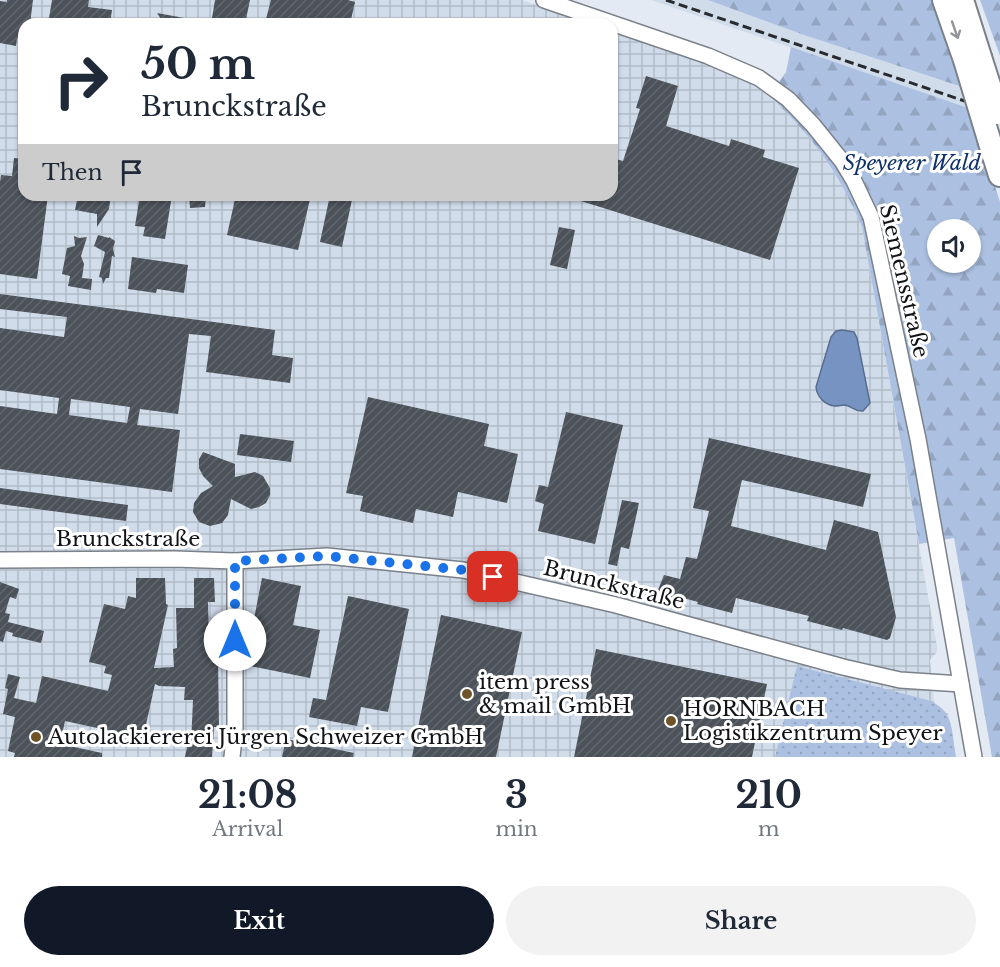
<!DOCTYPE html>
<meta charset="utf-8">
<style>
body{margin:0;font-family:"Libre Baskerville",serif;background:#f2f2f3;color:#1f2937;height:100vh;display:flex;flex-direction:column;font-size:22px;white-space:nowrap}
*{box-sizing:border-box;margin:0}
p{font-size:20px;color:#747a83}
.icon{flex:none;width:33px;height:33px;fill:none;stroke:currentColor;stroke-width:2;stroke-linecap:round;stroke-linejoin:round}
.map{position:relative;height:757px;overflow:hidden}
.side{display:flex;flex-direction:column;background:#fff;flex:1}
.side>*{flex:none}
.banner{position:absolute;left:18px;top:18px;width:600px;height:183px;border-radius:18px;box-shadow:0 2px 4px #0004;background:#fff;color:#1f2937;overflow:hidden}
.fabs{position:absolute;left:927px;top:219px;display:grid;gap:12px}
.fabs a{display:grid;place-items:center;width:54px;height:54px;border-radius:50%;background:#fff;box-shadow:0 2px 4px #0004;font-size:30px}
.pin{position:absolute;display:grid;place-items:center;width:51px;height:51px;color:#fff;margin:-26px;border-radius:12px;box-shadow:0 3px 9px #0006}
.me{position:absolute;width:66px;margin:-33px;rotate:0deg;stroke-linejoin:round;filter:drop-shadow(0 0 4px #0008)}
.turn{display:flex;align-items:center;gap:21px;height:126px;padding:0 24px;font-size:27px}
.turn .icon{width:78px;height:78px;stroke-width:2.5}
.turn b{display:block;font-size:42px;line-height:51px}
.then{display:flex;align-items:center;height:57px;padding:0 24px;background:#0003;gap:12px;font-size:22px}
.eta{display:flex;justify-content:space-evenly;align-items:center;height:102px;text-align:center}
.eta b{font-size:36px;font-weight:800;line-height:42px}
.primary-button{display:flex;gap:12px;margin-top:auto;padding:12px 24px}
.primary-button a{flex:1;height:69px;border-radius:36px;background:#111827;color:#fff;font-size:24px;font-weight:800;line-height:69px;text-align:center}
.primary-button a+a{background:#f2f2f3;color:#1f2937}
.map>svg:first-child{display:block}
</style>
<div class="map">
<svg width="1000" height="757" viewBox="0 0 1000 757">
<defs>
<pattern id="industrial-grid" width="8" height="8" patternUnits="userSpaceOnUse" patternTransform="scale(1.5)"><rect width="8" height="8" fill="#d1dceb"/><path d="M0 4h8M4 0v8" fill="none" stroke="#b2bcc9"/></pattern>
<pattern id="grass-dots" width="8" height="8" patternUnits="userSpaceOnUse" patternTransform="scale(1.5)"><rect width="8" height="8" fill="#acc1e2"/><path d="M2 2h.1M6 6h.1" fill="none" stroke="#93a5c1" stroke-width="1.8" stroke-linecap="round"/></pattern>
<pattern id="forest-firs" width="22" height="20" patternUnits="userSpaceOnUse" patternTransform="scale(1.5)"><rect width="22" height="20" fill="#acc1e2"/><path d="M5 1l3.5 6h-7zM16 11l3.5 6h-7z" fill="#93a5c1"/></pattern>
<pattern id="building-hatch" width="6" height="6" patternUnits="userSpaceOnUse" patternTransform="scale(1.5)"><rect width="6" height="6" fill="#4c525a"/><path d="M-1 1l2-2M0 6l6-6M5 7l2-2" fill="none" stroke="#62666d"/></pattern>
</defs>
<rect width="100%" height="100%" fill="#e3eaf4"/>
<path fill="#d1dceb" d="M651 0H708L804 35 1000 100V119Z"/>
<path fill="url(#industrial-grid)" d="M0 0H522L591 24H24V195H612V31L717 68 752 83 792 116 818 147 850 199 862 227 937 646V652L930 660 934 702 948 714 956 757H0Z"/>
<path fill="url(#grass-dots)" d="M797 666 924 699C955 708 951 730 956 757H775Z"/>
<g fill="url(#forest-firs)" fill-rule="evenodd">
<path d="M708 0H934L965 88 804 35Z"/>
<path d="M980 0H1000V56Z"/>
<path d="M791 47 971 109 1000 202V757H992L954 538 919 544 862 227C841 176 811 133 769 96L786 72ZM938 230H970V262H938Z"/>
</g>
<path fill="#7693c2" stroke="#586d8f" stroke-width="1.5" d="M842 330 854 332 857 338 870 403 863 411C855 412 852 406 845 405 842 405 838 406 835 406 825 405 817 397 816 387L831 337 836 331Z"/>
<g fill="url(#building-hatch)" fill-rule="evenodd">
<path d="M7 0H33L30 24H24V39L17 38 16 46 0 43V1L7 2Z"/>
<path d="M52 0H89L88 7 112 10 110 24H48Z"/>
<path d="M215 0H250L245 24H211Z"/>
<path d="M271 0H348L355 2 350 24H275V21L266 19Z"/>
<path d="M157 13 195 20 194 24H151L161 19Z"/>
<path d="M646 76 678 86 666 126 729 146 731 139 765 150 763 157 799 168 770 260 568 197 569 195H612V158L623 161 640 109 636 108Z"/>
<path d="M14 158 24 159V195H48L37 279 0 274V182L1 175 12 176Z"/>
<path d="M78 195H111L109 209 97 227V214L75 210Z"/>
<path d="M140 195H172L165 239 143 236 145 227 135 226Z"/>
<path d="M189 195H206L205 207 190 208Z"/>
<path d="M236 195H311L298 250 227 235Z"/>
<path d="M330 195H353L342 247 320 242Z"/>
<path d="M559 227 575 230 567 269 550 265Z"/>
<path d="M98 235 109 238V237L115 241 113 249 115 257 112 256 109 278H106L103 284 102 278 99 277 105 252 94 246Z"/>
<path d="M74 236 79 238 87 237 81 256 84 264 82 278 92 279 91 290 68 286 70 276 62 274 67 248 75 246Z"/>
<path d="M132 257 188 265 184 293 157 289 156 293 128 289Z"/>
<path d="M0 294 275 330 272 355 293 358 290 383 206 372 211 336 189 334 178 414 140 409 137 425 180 430 172 492 0 469V406L57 414 59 398 0 390V328L64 337 67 317 0 309ZM71 399 130 407 127 423 69 415Z"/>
<path d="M368 397 489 424 484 446 518 454 507 503 458 492 453 517 416 509 413 523 360 511 363 496 346 493Z"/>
<path d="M566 412 623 425 595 544 538 531 544 504 535 501 539 485 548 487Z"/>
<path d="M240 434 294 441 291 462 237 455Z"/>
<path d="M709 438 871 474 863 507 742 480 731 526 826 550 834 520 878 532 896 617 890 638 887 640 843 628 842 630 807 621 809 616 736 598 732 613 697 604 698 602 676 596 672 598 656 595 664 575 680 579 686 557 697 559 709 511 693 508Z"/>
<path d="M203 452 235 464V477L255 472 263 476 270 488V495L266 503 259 507 251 509 231 499 228 515 222 523 210 526 199 522 193 512 194 503 201 493 213 486 203 476 199 468V459Z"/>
<path d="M0 488 128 505 126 521 0 504Z"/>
<path d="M622 500 639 503 629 549 621 547 617 566 608 564Z"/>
<path d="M136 578H165L166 604 168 605 154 668 174 667 173 649 177 648 176 608H194V578H214L215 602H208L209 636H222V660H218L219 727H214L212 757H185L188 743 191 744 193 700H184L185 687 159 686 155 684 143 738 65 721 60 744 102 753V757H14L15 753 8 751 15 717 3 714 8 689 5 688 8 674 20 677 14 698 36 703 42 676 108 691 112 675 104 673 106 666 89 662 104 604 125 609 128 596 136 598Z"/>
<path d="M262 578 301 586 293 625 320 630 310 678 245 665Z"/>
<path d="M0 582 19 589 16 599 10 597 5 613 10 614 8 622 44 631 41 643 12 636 13 633 6 631 3 642 0 641Z"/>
<path d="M348 596 409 609 388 712 361 707 357 726 309 717 313 698 326 700Z"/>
<path d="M441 615 522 632 496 757H412Z"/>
<path d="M596 649 767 684 752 757H574Z"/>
<path d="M286 739 354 753 353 757H282Z"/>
</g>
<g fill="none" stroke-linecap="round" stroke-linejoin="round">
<g stroke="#7b818a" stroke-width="18">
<g id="minor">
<path d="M544 0 708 56 759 78 788 99 813 125 842 161 854 181 871 217 918 439 974 757"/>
<path d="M0 560 174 559 235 561 327 556 463 570 616 605 843 667 900 680 961 684"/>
<path d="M232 757 235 728V561"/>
</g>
</g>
<g stroke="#7b818a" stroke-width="26">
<g id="highway">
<path d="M944 0 965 60"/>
<path d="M962 0 980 57"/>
<path d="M994 156 1000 175"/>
</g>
</g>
<use href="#minor" stroke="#fff" stroke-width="15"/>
<use href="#highway" stroke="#fff" stroke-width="22"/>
<path stroke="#272a2e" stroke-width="3" stroke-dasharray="9 4.5" stroke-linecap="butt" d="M666 0 1000 113"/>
<g stroke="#7b818a" stroke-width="26" stroke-linecap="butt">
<g id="highway-bridge">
<path d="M980 57 998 113"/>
<path d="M965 60 994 156"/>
</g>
</g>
<use href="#highway-bridge" stroke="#fff" stroke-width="22"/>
</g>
<defs><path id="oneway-shaft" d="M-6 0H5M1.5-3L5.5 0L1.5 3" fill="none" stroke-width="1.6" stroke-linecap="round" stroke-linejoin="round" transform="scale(1.5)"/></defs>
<use stroke="#949597" href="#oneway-shaft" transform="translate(955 30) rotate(71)"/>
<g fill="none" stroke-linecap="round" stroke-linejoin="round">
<path stroke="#1a73e8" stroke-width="10" stroke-dasharray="0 18" d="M235 640V561L327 556 463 570 493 577"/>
</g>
<g fill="#6e5426" stroke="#fff" stroke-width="2">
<circle cx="467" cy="694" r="6"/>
<circle cx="671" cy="721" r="6"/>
<circle cx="36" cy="737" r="6"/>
</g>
<g text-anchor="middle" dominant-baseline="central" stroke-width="6" stroke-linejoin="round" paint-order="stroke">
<g font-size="21" font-style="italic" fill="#0e316b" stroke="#fff">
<text x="912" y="163">Speyerer Wald</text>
</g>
<g font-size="21" fill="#111317" stroke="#fff">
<text transform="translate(904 281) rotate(77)">Siemensstraße</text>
<text x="128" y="539">Brunckstraße</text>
<text transform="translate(614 585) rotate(14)">Brunckstraße</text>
</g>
<g font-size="21" fill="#111317" stroke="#fff" text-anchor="start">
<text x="479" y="682">item press<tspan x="479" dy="24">&amp; mail GmbH</tspan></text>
<text x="683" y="709">HORNBACH<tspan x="683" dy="24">Logistikzentrum Speyer</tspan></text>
<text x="48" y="737">Autolackiererei Jürgen Schweizer GmbH</text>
</g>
</g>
</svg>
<div class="fabs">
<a><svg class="icon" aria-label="sound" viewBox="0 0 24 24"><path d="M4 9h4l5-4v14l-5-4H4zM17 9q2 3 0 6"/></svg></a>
</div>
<div class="pin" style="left:493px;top:577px;background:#d93025"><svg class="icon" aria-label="arrive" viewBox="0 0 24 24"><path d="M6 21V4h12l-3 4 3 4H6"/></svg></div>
<svg class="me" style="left:235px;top:640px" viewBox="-20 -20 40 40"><circle r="19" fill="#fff"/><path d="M0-13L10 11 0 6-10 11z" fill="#1a73e8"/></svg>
<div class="banner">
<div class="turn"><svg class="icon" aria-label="right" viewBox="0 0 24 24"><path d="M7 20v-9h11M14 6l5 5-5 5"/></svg><div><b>50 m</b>Brunckstraße</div></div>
<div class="then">Then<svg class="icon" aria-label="arrive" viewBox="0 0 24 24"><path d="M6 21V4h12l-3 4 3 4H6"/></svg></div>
</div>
</div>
<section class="side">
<div class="eta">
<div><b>21:08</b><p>Arrival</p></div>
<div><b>3</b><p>min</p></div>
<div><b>210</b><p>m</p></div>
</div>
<div class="primary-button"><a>Exit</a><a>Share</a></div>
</section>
